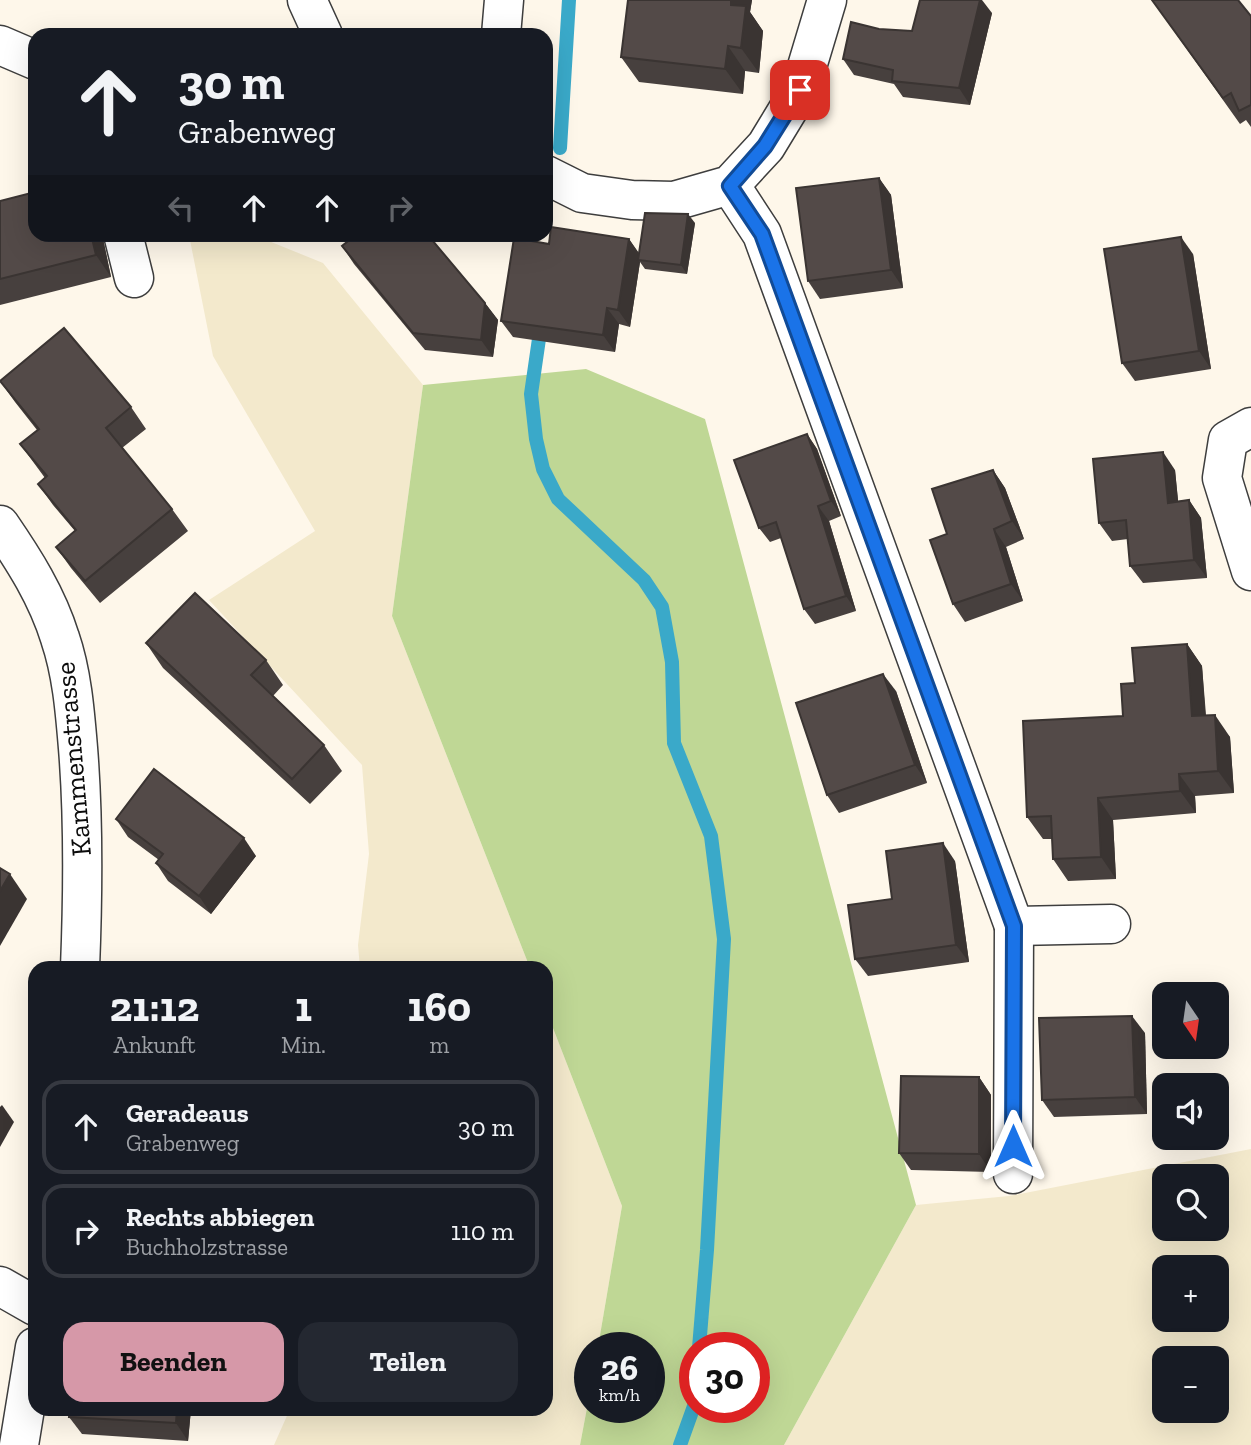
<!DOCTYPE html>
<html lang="de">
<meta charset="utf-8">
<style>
body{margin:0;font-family:"Zilla Slab",serif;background:#242831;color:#f1f3f6;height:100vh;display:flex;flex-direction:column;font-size:26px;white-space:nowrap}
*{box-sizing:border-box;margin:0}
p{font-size:23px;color:#9ea1a6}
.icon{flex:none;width:38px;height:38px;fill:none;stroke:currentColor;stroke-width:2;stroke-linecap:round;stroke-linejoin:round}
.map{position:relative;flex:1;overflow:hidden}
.side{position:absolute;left:28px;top:961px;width:525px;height:455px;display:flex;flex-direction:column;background:#171b24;border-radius:21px;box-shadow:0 7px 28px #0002}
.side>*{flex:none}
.hud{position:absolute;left:28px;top:28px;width:525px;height:214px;border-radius:21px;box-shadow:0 7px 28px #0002;background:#171b24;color:#f1f3f6;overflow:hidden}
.needle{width:46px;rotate:167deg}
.tools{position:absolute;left:1152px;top:982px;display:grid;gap:14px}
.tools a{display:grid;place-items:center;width:77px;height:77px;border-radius:14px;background:#171b24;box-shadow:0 7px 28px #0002;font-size:35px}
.speed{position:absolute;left:574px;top:1332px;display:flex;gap:14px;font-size:35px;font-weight:700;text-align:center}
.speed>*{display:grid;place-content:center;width:91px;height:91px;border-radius:50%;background:#171b24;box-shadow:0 7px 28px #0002;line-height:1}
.speed small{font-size:18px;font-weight:400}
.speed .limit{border:10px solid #d22;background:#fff;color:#111}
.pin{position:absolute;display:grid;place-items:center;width:60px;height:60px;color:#fff;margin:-30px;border-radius:14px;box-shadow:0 4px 10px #0006}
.me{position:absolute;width:77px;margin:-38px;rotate:0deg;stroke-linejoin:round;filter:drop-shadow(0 0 5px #0008)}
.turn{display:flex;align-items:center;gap:24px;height:147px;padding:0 35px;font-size:32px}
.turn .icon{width:91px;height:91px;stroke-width:2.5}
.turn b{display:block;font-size:49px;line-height:60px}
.lanes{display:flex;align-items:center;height:66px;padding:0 35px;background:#0003;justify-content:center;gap:35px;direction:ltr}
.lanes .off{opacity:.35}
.eta{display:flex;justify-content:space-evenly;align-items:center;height:119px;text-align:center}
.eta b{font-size:42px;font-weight:700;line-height:49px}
.primary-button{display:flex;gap:14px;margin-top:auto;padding:14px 35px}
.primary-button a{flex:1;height:80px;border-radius:21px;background:#d698a8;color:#111;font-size:28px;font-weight:700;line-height:80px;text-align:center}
.primary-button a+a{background:#242831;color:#f1f3f6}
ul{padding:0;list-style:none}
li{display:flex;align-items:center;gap:21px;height:94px;margin:0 14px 10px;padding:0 21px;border:4px solid #363941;border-radius:21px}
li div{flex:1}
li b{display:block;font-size:26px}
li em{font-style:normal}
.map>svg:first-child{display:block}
</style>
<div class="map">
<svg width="1251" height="1445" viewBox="0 0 1251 1445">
<rect width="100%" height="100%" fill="#fef7ea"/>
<g fill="#f3e9cc" fill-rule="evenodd">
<path d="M189 235H254L323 263 423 385 392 616 530 968H360L358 945 369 854 362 765 209 600 315 531 213 356Z"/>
<path d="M546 1010 622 1206 598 1347 590 1348V1392L580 1445H274L290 1409H546Z"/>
<path d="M1251 1149V1445H784L916 1205 1009 1196ZM1164 1176H1216V1228H1164ZM1164 1267H1216V1320H1164ZM1164 1358H1216V1410H1164Z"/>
</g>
<path fill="#bfd795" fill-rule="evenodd" d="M586 369 705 419 916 1205 784 1445H580L590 1392V1407H649V1348L598 1347 622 1206 546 1010V968H530L392 616 423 385ZM695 1348H754V1407H695Z"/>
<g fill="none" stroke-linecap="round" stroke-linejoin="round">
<g stroke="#3aa9c9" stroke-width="14">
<path d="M560 148 569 0"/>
<path d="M541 325 531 394 536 439 543 469 558 499 644 580 662 607 672 662 674 743 711 836 724 939 707 1250 699 1348"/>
<path d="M680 1445 694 1406 695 1396"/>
</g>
<g stroke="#3e3e3e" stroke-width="41">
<g id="street">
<path d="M307 0 323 35"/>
<path d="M501 35 504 0"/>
<path d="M0 45 35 60"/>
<path d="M546 175 582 193 632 200 674 201 730 185 766 146 800 90 827 0"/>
<path d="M730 185 762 234 1014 926 1111 924"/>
<path d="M123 234 134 278"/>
<path d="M1251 427 1228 440 1222 478 1251 571"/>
<path d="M0 525C24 560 47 596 60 638 72 673 75 712 78 748 84 822 83 894 80 968"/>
<path d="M1013 1174 1014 926"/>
<path d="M0 1286 35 1306"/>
<path d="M19 1445 35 1347"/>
</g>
</g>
<use href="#street" stroke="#fff" stroke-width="38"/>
</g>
<g fill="#47403e">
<path d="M628 0H752L750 12 763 31 759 73 745 71 743 94 639 82 621 57Z"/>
<path d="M1152 0 1251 16V127L1246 120 1240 124Z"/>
<path d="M992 13 970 105 903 97 894 84 854 75 843 59 879 29 912 31Z"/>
<path d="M879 178 891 195 903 288 820 299 808 281Z"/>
<path d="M0 201 102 234 111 277 0 305Z"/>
<path d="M695 223 687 274 645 269 640 262 630 327 619 324 615 352 513 337 501 321 549 244 629 239 639 254Z"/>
<path d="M342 246 485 303 498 320 493 357 425 350 354 264Z"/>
<path d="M1193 254 1211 369 1135 381 1122 363Z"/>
<path d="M0 381 131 407 146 429 122 448 172 509 188 531 100 603 71 568 56 547 75 531 53 505 38 484 45 478 20 444 37 430 15 402Z"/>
<path d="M807 434 817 449 841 516 829 521 856 611 815 624 804 609 781 538 770 542 759 528Z"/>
<path d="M993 470 1005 488 1024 539 1006 547 1023 601 965 622 953 604 947 534Z"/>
<path d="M1175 470 1178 501 1189 500 1201 518 1207 578 1143 583 1130 566 1128 539 1112 541 1099 523Z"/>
<path d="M146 643 266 660 283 685 273 696 324 745 342 771 310 804 163 668Z"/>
<path d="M1187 644 1202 666 1206 715 1230 737 1234 793 1195 796 1196 813 1113 820 1116 879 1068 881 1053 859 1052 839H1043L1027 817 1123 716 1135 683Z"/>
<path d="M896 691 927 783 839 813 827 795Z"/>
<path d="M116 819 256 856 211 914 168 881 156 863 159 860 128 837Z"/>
<path d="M955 861 969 962 868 976 855 959 892 899Z"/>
<path d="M1145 1033 1147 1114 1054 1117 1042 1100Z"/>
<path d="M979 1077 991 1095V1172L911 1170 899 1153Z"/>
<path d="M191 1409 188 1441 82 1434 69 1417Z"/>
</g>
<g fill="#3a3432">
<path d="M731 0H752L750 12 763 31 759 73 741 48 731 5Z"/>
<path d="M980 0H982L992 13 970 105 959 88Z"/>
<path d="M728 46 745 71 743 94 725 69Z"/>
<path d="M879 178 891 195 903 288 891 270Z"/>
<path d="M688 214 695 223 687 274 681 265Z"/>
<path d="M91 234H102L111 277 96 255Z"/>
<path d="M1181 237 1193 254 1211 369 1199 351Z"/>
<path d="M629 239 641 256 638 260 640 262 630 327 618 310Z"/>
<path d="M485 303 498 320 493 357 481 340Z"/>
<path d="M607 308 619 324 615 352 603 335Z"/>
<path d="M807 434 817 449 841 516 831 501Z"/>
<path d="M1163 452 1175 470 1180 520 1168 503Z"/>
<path d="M993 470 1005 488 1024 539 1012 521Z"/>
<path d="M1189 500 1201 518 1207 578 1194 560Z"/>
<path d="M818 506 829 521 856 611 846 596Z"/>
<path d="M994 529 1006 547 1023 601 1011 584Z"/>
<path d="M1187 644 1202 666 1207 738 1192 716Z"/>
<path d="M883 674 896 691 927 783 915 765Z"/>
<path d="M1215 715 1230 737 1234 793 1218 771Z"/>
<path d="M1179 774 1195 796 1196 813 1180 791Z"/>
<path d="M1098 798 1113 820 1116 879 1101 857Z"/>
<path d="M244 838 256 856 211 914 199 896Z"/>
<path d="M943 843 955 861 969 962 956 945Z"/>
<path d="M10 874 27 899 0 946V891Z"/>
<path d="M1132 1016 1145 1033 1147 1114 1135 1097Z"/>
<path d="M979 1077 991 1095V1172L979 1154Z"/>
<path d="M2 1105 14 1122 0 1147V1107Z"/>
<path d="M177 1409H191L188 1441 176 1423Z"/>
</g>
<g fill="#534a48" stroke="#3a3432" stroke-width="2">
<path d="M628 0H731V5L746 6 741 48 728 46 725 69 621 57Z"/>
<path d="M920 0H980L959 88 892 81 893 70 843 59 851 22 879 29 912 31Z"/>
<path d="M1152 0H1238L1251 16V105L1239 111 1231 93 1223 98Z"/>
<path d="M879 178 891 270 808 281 796 188Z"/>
<path d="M35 192V234H91L96 255 0 279V201Z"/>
<path d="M645 213 688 214 681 265 638 260Z"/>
<path d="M551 227 629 239 618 310 607 308 603 335 501 321 514 238 549 244Z"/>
<path d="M357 234H427L485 303 481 340 413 333 342 246Z"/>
<path d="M1181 237 1199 351 1122 363 1104 249Z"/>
<path d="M64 328 131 407 106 428 172 509 85 581 56 547 76 530 38 484 47 476 20 444 39 429 0 381Z"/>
<path d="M807 434 831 501 818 506 846 596 804 609 776 522 759 528 734 460Z"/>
<path d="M1163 452 1168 503 1189 500 1194 560 1130 566 1126 520 1099 523 1093 459Z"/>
<path d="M993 470 1012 521 994 529 1011 584 953 604 930 540 947 534 932 489Z"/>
<path d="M195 593 266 660 251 675 324 745 292 779 146 643Z"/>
<path d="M1187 644 1192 716 1215 715 1218 771 1179 774 1180 791 1098 798 1101 857 1053 859 1051 816 1027 817 1023 721 1123 716 1121 684 1135 683 1132 648Z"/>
<path d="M883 674 915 765 827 795 796 703Z"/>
<path d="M154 769 244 838 199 896 156 863 163 854 116 819Z"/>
<path d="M943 843 956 945 855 959 848 905 892 899 886 851Z"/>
<path d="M0 868 10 874 0 891Z"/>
<path d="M1132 1016 1135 1097 1042 1100 1039 1018Z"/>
<path d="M901 1076 979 1077V1154L899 1153Z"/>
<path d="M70 1409H177L176 1423 69 1417Z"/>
</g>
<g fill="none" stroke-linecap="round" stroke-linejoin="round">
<g stroke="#114b97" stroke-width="18">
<path id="route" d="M800 90 765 146 730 186 762 234 1014 926 1013 1146"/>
</g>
<use href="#route" stroke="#1a73e8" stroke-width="12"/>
</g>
<g text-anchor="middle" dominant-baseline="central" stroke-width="7" stroke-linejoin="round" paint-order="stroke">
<g font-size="28" fill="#0b0b0b" stroke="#fff">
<text transform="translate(73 759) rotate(-95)">Kammenstrasse</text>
</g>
</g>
</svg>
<div class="tools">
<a><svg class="needle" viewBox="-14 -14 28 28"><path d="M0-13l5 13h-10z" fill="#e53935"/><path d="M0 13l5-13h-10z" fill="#9ea1a6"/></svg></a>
<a><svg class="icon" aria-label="sound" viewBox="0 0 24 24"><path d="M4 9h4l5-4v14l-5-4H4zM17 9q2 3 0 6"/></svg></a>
<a><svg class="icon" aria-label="search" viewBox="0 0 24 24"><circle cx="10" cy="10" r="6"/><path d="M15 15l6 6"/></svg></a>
<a>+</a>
<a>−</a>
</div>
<div class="speed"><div>26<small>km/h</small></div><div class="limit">30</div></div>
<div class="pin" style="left:800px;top:90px;background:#d93025"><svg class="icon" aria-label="arrive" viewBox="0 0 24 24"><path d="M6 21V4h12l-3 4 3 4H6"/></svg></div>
<svg class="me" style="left:1013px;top:1146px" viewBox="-20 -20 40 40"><path d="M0-17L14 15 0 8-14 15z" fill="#1a73e8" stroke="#fff" stroke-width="4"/></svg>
<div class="hud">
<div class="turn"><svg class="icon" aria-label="ahead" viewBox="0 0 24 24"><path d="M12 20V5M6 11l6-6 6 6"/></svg><div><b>30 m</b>Grabenweg</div></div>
<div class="lanes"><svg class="icon off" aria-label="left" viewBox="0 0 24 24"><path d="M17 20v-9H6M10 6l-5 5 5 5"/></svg><svg class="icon" aria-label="ahead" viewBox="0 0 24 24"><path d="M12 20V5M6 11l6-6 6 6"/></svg><svg class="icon" aria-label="ahead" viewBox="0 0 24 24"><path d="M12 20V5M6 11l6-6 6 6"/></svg><svg class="icon off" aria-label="right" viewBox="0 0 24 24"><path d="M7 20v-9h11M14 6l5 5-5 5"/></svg></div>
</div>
<section class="side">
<div class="eta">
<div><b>21:12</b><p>Ankunft</p></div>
<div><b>1</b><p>Min.</p></div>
<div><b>160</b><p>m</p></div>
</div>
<ul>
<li><svg class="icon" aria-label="ahead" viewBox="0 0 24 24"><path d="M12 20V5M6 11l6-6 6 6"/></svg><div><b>Geradeaus</b><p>Grabenweg</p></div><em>30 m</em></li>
<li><svg class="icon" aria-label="right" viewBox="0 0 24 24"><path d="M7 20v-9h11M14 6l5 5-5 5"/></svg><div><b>Rechts abbiegen</b><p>Buchholzstrasse</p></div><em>110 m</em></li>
</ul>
<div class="primary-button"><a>Beenden</a><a>Teilen</a></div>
</section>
</div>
